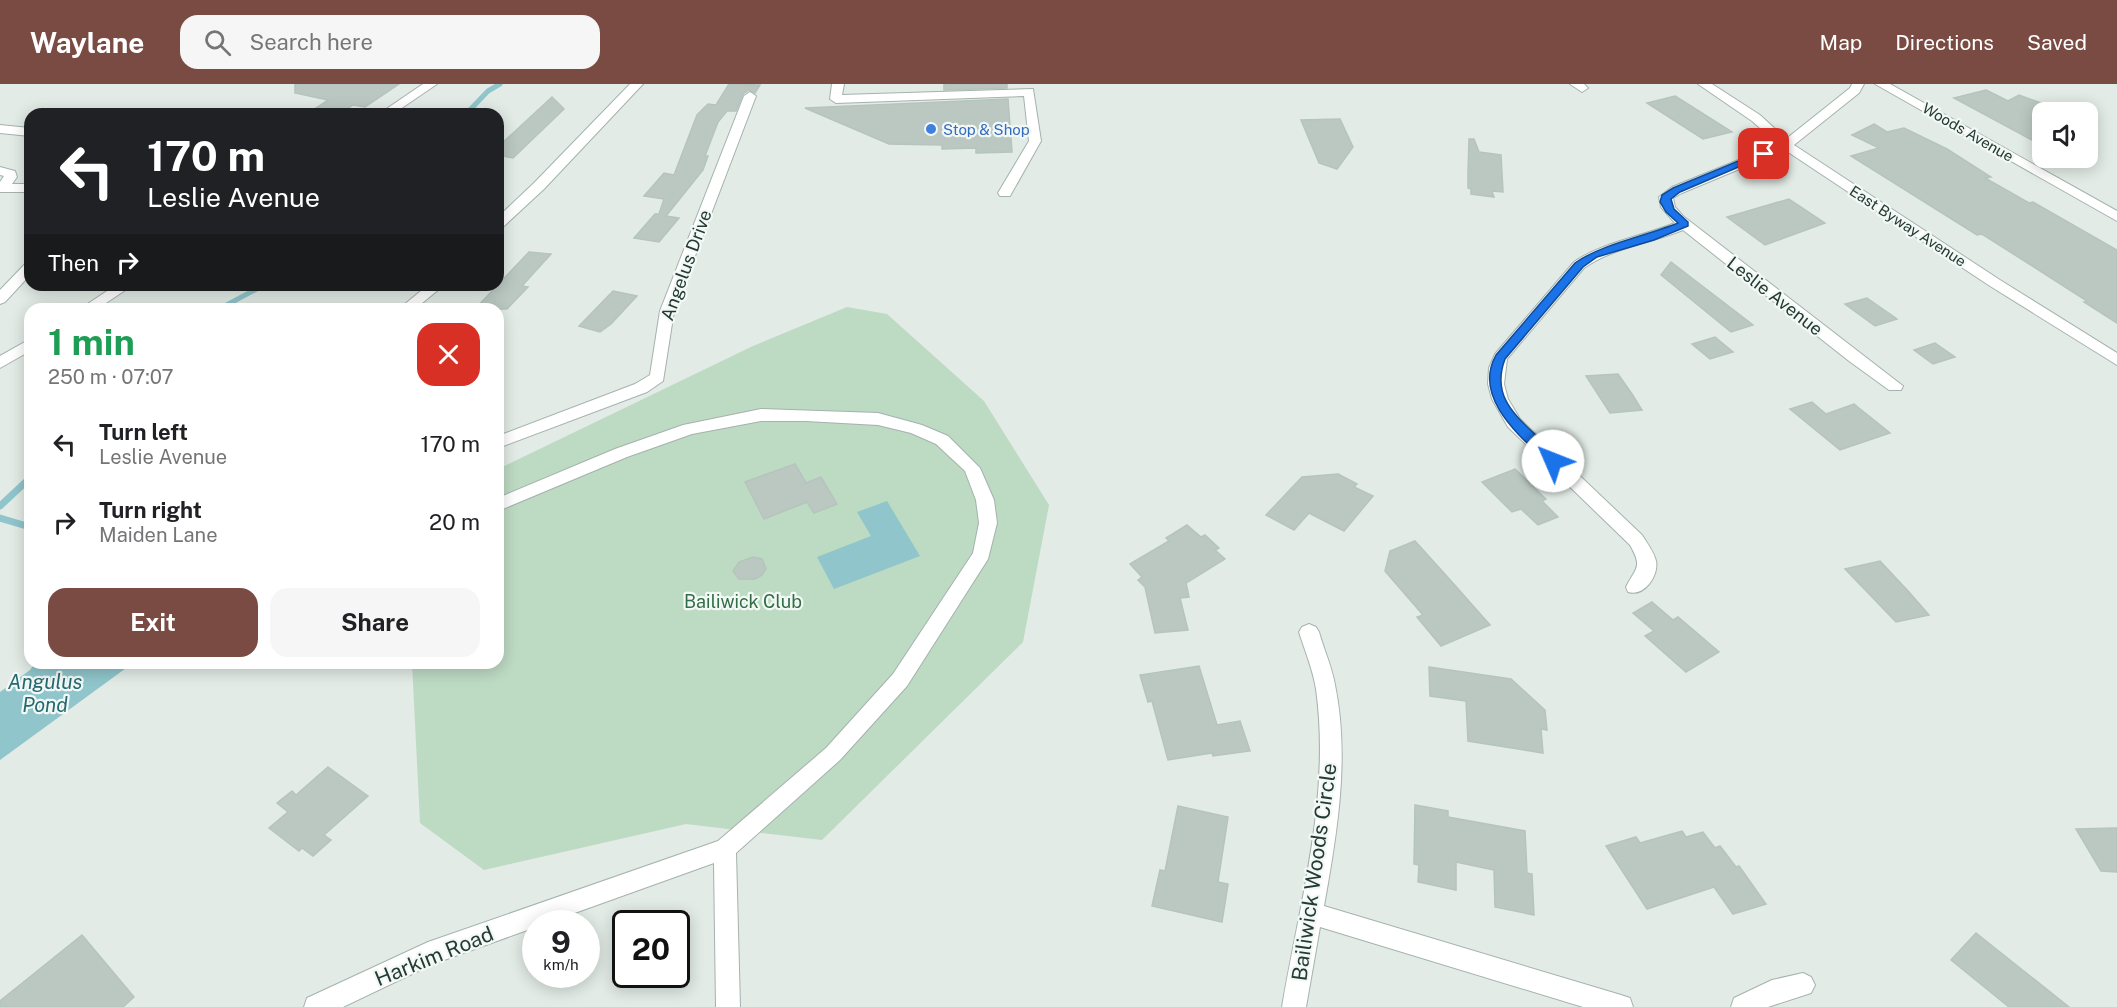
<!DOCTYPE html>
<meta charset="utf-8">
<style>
body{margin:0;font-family:"Public Sans",sans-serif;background:#f6f6f6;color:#202124;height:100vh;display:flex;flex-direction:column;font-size:22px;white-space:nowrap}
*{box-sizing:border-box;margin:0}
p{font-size:20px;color:#757577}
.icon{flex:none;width:33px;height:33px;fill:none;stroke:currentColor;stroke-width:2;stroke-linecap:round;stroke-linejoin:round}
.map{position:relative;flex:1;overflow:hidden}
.details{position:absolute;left:24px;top:219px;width:480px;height:366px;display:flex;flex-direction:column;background:#fff;border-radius:18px;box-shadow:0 3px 15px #0003}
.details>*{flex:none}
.banner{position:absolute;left:24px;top:24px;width:480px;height:183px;border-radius:18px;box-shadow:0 3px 15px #0003;background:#202124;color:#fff;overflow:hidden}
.controls{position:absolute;left:2032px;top:18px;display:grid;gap:12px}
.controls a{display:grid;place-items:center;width:66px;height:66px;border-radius:12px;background:#fff;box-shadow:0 3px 15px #0003;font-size:30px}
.speed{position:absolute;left:522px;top:826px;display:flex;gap:12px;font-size:30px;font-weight:700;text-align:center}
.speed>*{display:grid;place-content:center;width:78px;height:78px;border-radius:50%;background:#fff;box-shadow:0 3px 15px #0003;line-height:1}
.speed small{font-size:15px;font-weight:400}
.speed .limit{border:3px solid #111;border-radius:9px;background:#fff;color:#111}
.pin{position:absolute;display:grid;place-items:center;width:51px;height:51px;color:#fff;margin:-26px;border-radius:12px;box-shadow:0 3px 9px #0006}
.me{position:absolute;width:66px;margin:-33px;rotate:314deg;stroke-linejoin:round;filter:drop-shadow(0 0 4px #0008)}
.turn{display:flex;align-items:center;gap:21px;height:126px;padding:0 24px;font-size:27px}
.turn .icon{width:78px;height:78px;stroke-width:2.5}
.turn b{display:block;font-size:42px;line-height:51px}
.then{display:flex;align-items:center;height:57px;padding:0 24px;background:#0003;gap:12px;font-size:22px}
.round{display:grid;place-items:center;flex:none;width:63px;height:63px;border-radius:18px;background:#f6f6f6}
.headline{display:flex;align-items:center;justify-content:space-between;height:102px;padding:0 24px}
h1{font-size:36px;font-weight:700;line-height:45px;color:#1e9e55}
.button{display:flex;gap:12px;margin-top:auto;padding:12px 24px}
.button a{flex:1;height:69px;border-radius:18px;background:#794b42;color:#fff;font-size:24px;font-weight:700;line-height:69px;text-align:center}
.button a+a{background:#f6f6f6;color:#202124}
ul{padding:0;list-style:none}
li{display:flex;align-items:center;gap:18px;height:78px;padding:0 24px}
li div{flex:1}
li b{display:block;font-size:22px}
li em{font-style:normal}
header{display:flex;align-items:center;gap:36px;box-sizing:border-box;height:84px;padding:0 30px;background:#794b42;color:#fff}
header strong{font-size:28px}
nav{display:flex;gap:33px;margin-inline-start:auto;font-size:21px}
.search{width:420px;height:54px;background:#f6f6f6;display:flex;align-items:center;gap:15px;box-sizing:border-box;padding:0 21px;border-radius:18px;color:#757577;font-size:22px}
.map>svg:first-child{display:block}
</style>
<header>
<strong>Waylane</strong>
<div class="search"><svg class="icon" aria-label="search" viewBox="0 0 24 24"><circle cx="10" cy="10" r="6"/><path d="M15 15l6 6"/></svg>Search here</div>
<nav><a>Map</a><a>Directions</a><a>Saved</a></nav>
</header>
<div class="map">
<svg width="2117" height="923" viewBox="0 0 2117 923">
<rect width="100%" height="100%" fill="#e2ebe6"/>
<path fill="#bddac3" d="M847 223 887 230 984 317 1049 421 1023 558 822 756 686 740 484 786 420 739 412 579H498V385L753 262Z"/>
<g fill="#8fc5cb">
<path d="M887 417 920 472 834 505 817 473 871 452 857 428Z"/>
<path d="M35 579H133L0 676V608L30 586Z"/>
</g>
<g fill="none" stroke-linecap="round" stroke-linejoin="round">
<g stroke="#8fc5cb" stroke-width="5">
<path d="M466 30 488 7 500 0"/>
<path d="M219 225 264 201"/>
</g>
<g stroke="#8fc5cb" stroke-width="7">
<path d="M0 422 30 394"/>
<path d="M0 434 30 443"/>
</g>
</g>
<g fill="#bbc8c2" stroke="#b5c4bd" stroke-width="1.5">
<path d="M295 0H399L365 23 353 21 340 30H307L328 16 295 9Z"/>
<path d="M729 0 760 1 755 9 749 6 743 10 736 27H727L718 38 705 72H708L703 86 666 132 679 134 659 158 634 154 655 130H659L664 115 644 112 664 89 674 91 697 31 708 20 716 21Z"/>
<path d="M944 0H1007V4L944 6Z"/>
<path d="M1986 6 2008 17 2019 11 2066 28H2043V62L1954 14Z"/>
<path d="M1675 12 1732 48 1703 55 1647 19Z"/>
<path d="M552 13 564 25 513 74 498 71V63Z"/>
<path d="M1008 15 1012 68 976 69V64L942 65V61L889 60 805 24Z"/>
<path d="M1340 35 1353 63 1337 85 1319 79 1301 36Z"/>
<path d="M1874 40 1887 48 1904 44 1947 65 1991 93 1985 94 2029 119 2033 118 2117 166V239L2084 218 2087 217 1982 150 1977 151 1851 72 1879 64 1852 51Z"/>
<path d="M1469 55H1474L1479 68 1501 71 1503 108 1492 107 1494 113 1471 110V105L1468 104V89Z"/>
<path d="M1789 115 1825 139 1765 161 1727 133Z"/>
<path d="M529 168 551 170 522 202 528 203 507 225H475Z"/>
<path d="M1671 178 1753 241 1731 248 1661 191Z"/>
<path d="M613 207 637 212 611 240 600 248 579 242Z"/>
<path d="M1867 214 1897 235 1875 242 1845 220Z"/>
<path d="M1715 253 1733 268 1710 275 1692 260Z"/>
<path d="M1935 259 1955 273 1933 280 1914 266Z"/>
<path d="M1618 290 1632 310 1642 326 1610 329 1586 292Z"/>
<path d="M1812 318 1826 330 1854 320 1890 349 1840 366 1790 325Z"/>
<path d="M795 380 806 399 821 393 837 420 814 429 807 418 764 435 745 398Z"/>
<path d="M1515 385 1546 415 1542 417 1558 433 1538 441 1521 425 1512 428 1482 398Z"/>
<path d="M1338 390 1357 400 1354 403 1373 412 1344 447 1309 429 1294 446 1266 431 1302 393Z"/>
<path d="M1187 441 1201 453 1205 451 1219 464 1215 466 1225 475 1186 499 1189 513 1180 514 1188 546 1155 549 1145 503 1138 496 1142 493 1130 480 1169 457 1166 454Z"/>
<path d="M1415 457 1452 498 1490 541 1441 562 1417 533 1423 531 1385 487 1390 467Z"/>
<path d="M753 473 762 475 766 485 762 491 755 495H739L733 487 739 478Z"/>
<path d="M1880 477 1909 508 1929 531 1896 538 1845 485Z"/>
<path d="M1652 518 1673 536 1678 533 1719 568 1686 588 1645 552 1654 547 1633 529Z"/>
<path d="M1199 582 1217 641 1240 637 1250 667 1213 672 1212 669 1168 676 1152 617 1148 618 1140 591Z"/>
<path d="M1429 583 1511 595 1545 626 1547 646 1541 645 1543 669 1468 657 1466 617 1430 612Z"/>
<path d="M328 683 368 712 324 751 331 756 313 772 302 764 299 767 269 744 288 728 277 719 292 707 296 711Z"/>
<path d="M1415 721 1448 727V733L1525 747 1527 789 1532 790 1534 831 1495 823 1494 786 1456 778V806L1418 798 1419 781 1414 780Z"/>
<path d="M1178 722 1228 733 1218 798 1228 800 1222 838 1152 822 1160 786 1165 787Z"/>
<path d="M2117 744V788L2101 787 2076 745Z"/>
<path d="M1682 747 1686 753 1703 748 1715 764 1720 762 1736 783 1739 782 1766 820 1733 830 1714 803 1647 825 1606 762 1636 753 1640 759Z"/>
<path d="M1976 849 2069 923H2009L1951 876Z"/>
<path d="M82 851 134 913 123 923H0V917Z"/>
</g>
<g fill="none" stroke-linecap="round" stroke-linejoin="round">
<g stroke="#a5b2ad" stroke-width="2">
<g id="minor">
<path d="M423 0H437L393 30H379Z"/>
<path d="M630 0H643L544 105 503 143 498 144V133L534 99Z"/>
<path d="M832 0H844L842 11 1033 5 1041 57 1010 112H1000L998 109 1029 57 1024 12 836 19 830 15Z"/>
<path d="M1570 0H1584L1588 4 1582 8Z"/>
<path d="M1698 0H1712L1760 31 1786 55 1850 4 1852 0H1864L1859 9 1794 61 2000 196 2117 269V281L1990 202 1785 66 1682 109 1673 114 1675 123 1683 132 1903 302 1901 306H1889L1849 277 1683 146C1651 159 1612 164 1584 184L1507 275 1504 300 1508 315 1520 335 1642 451C1647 459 1654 468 1656 477 1659 492 1644 513 1628 508L1626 503C1636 483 1643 484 1630 461L1508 343 1492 315 1488 300 1489 284 1495 270 1574 178C1601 159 1643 152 1675 139L1661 123 1659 113 1672 103 1778 60 1752 37Z"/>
<path d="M1875 0H1890L2117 127V137Z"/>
<path d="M750 8 756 12 674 227 663 297 647 308 498 364V352L635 300 650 291 660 227 744 12Z"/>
<path d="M0 41 30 44V52L0 49Z"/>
<path d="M0 83 15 87 17 93 12 100H30V108H0V98L4 92 0 91Z"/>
<path d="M30 179V191L5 218 0 220V206L25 180Z"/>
<path d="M116 201H133L97 225H80Z"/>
<path d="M428 201H444L415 225H399Z"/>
<path d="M30 255V267L0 284V272Z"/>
<path d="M761 325 878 329 922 341 948 352 980 384 994 416 997 439 988 475 907 602 840 676 736 769 740 923H716L714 779 544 840H536V843L433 880 343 923H304L307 914 428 858 718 757 826 664 893 590 973 469 979 439 976 416 965 387 936 360 911 349 878 341 806 337H761L692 350 627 373 498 427V414L615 365 683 341Z"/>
<path d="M1309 540 1316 543 1319 548C1324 566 1332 583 1335 601 1350 674 1337 750 1324 822L1621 911 1630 914 1633 923H1583L1320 843 1306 923H1282C1300 818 1331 712 1316 605 1313 586 1305 567 1299 548L1302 543Z"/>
<path d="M1803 889 1811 893 1815 901 1811 909 1768 923H1731L1734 914 1772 896Z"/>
</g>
</g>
<use href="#minor" fill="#fff" fill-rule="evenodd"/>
</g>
<path fill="#1a73e8" stroke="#114b97" stroke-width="1.5" d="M1760 68 1769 70 1680 108 1671 115 1674 125 1688 138V142L1654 156 1597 173 1583 183 1505 275C1486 325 1537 343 1559 377L1553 381 1549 380C1521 353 1472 314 1496 271L1575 179C1602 160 1646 152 1678 139L1666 128 1660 118 1662 111 1673 104Z"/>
<circle fill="#3f7fe0" stroke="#f2f8f5" stroke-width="2" cx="931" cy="45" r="6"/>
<g text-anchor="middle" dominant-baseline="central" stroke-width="4.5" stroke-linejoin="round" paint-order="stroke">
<g font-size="15" fill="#366cbe" stroke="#f2f8f5" text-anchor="start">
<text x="943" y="45">Stop &amp; Shop</text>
</g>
<g font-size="15" fill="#243a33" stroke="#f2f8f5">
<text transform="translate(1968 48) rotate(30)">Woods Avenue</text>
<text transform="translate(1908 142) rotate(33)">East Byway Avenue</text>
</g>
<g font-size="18" fill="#243a33" stroke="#f2f8f5">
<text transform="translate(686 181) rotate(-70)">Angelus Drive</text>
<text transform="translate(1775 212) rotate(38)">Leslie Avenue</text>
</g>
<g font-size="18" fill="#326d46" stroke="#f2f8f5">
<text x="743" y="517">Bailiwick Club</text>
</g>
<g font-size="20" font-style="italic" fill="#246870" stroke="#f2f8f5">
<text x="45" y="598">Angulus<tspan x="45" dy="23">Pond</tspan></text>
</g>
<g font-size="21" fill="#243a33" stroke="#f2f8f5">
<text transform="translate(1314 788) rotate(-82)">Bailiwick Woods Circle</text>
<text transform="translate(434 872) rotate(-22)">Harkim Road</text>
</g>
</g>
</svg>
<div class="controls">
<a><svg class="icon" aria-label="sound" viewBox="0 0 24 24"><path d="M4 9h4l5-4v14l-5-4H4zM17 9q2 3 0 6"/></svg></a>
</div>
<div class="speed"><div>9<small>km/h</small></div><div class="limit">20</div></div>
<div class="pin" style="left:1764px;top:70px;background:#d93025"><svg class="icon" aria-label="arrive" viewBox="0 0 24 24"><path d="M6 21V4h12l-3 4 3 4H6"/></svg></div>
<svg class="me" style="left:1553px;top:377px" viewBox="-20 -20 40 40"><circle r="19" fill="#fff"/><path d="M0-13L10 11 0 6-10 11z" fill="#1a73e8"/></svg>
<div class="banner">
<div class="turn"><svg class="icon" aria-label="left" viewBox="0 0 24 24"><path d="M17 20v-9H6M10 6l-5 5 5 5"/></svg><div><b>170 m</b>Leslie Avenue</div></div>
<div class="then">Then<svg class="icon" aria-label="right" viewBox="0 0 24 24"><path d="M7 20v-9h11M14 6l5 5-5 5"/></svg></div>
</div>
<section class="details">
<div class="headline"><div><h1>1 min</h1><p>250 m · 07:07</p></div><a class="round" style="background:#d93025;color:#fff"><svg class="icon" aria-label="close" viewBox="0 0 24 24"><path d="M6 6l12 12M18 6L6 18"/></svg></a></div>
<ul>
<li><svg class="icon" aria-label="left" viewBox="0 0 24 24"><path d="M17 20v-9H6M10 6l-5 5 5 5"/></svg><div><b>Turn left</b><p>Leslie Avenue</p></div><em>170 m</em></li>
<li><svg class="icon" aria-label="right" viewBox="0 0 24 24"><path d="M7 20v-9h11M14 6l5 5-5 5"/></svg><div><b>Turn right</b><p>Maiden Lane</p></div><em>20 m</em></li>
</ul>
<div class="button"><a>Exit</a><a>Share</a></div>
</section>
</div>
